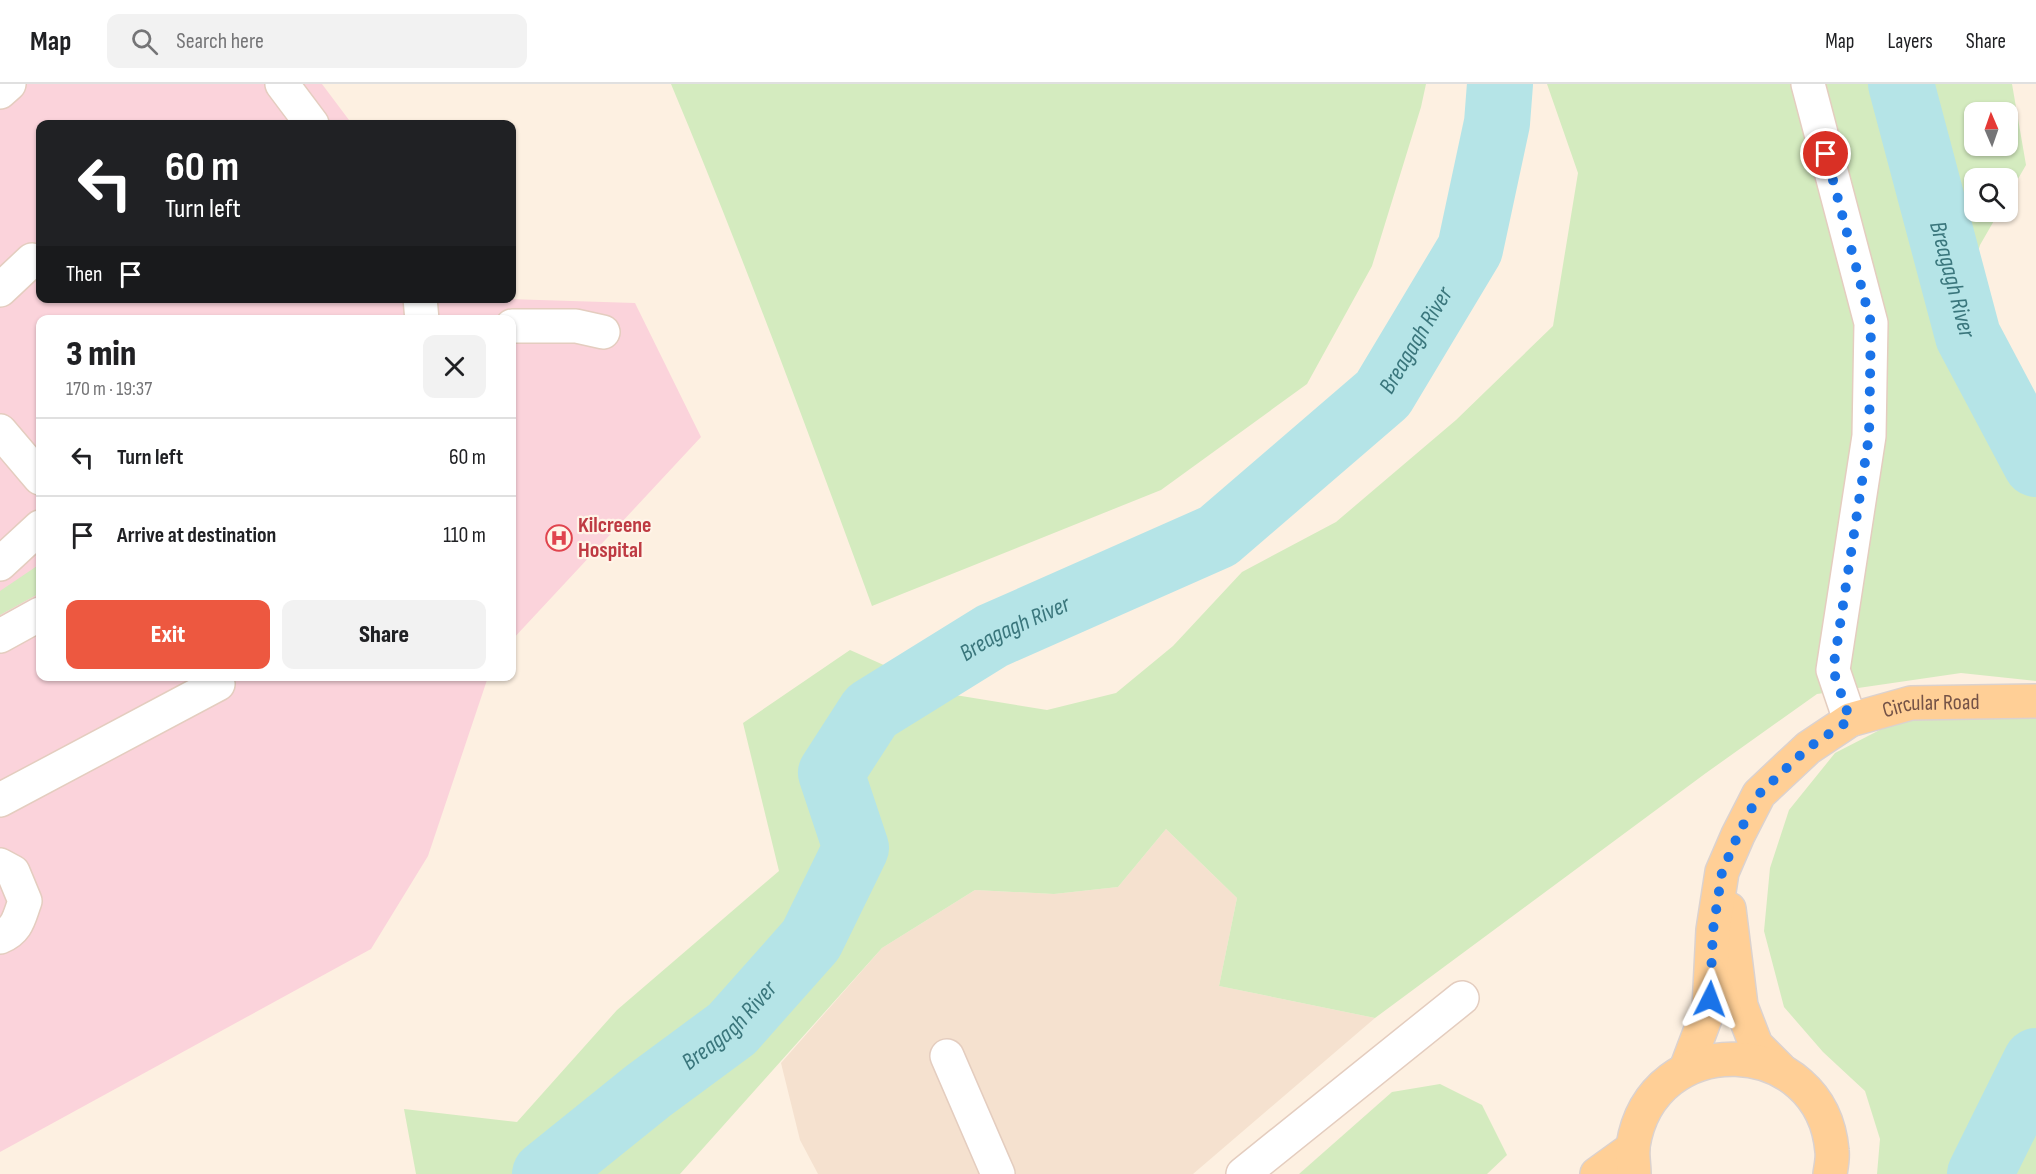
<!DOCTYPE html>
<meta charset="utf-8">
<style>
body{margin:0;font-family:"Sofia Sans Condensed",sans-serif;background:#f2f2f2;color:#202124;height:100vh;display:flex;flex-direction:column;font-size:22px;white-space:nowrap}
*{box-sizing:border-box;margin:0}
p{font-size:20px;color:#757577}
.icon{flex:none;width:33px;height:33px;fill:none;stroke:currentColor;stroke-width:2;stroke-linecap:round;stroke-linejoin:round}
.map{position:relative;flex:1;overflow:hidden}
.drawer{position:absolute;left:36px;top:231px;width:480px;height:366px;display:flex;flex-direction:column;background:#fff;border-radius:12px;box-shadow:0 2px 4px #0004}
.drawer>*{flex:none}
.top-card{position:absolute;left:36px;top:36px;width:480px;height:183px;border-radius:12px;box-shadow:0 2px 4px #0004;background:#202124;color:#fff;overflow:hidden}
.needle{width:39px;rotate:358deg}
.buttons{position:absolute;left:1964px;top:18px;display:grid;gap:12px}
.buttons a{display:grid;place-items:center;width:54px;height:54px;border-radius:12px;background:#fff;box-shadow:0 2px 4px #0004;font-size:30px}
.pin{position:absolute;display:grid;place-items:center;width:51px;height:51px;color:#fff;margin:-26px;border:3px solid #fff;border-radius:50%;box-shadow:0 2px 6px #0007}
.me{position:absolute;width:66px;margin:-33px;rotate:3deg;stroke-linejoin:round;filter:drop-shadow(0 0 4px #0008)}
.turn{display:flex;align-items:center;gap:21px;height:126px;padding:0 30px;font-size:27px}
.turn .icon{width:78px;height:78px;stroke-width:2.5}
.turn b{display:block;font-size:42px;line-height:51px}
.then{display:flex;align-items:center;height:57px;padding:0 30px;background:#0003;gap:12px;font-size:22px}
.round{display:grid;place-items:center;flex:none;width:63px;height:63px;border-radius:12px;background:#f2f2f2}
.head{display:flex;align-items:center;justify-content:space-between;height:102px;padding:0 30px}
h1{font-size:36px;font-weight:800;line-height:45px}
.action{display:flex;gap:12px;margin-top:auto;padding:12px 30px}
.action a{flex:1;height:69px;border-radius:12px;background:#ed5840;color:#fff;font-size:24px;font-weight:800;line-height:69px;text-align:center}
.action a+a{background:#f2f2f2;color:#202124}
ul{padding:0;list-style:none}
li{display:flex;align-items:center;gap:18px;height:78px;padding:0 30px;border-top:2px solid #e0e0e0}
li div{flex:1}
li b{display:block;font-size:22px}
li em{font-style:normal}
header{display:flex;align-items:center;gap:36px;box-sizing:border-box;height:84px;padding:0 30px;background:#fff;border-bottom:2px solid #e0e0e0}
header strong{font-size:28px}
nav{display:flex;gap:33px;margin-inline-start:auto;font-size:21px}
.search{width:420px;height:54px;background:#f2f2f2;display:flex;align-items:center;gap:15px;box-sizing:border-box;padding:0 21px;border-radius:12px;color:#757577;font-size:22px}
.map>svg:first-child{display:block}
</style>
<header>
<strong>Map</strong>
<div class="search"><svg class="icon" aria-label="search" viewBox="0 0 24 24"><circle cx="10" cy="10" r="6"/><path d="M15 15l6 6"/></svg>Search here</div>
<nav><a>Map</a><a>Layers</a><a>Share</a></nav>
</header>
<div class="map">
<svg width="2036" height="1090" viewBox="0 0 2036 1090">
<rect width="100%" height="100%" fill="#fdf0e1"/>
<path fill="#f5e1cf" d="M1166 745 1237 814 1219 902 1375 934 1193 1090H818L800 1056 781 979 882 864 975 806 1054 810 1118 803Z"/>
<path fill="#fbd3db" d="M0 0H322L352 40H40V214H481L635 219 701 353 512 556V236H40V592L488 593 428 772 371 865 0 1068Z"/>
<g fill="#d4ebbf" fill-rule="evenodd">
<path d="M671 0H1426L1421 23 1372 182 1307 300 1161 406 872 522C808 347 743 172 671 0Z"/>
<path d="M1547 0H2012L2026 81 2007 114V94H1974V128H1999L1980 161 1951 259 2013 333 2036 335V597L1961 589 1817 610 1706 689 1375 934 1219 902 1237 814 1166 745 1118 803 1054 810 975 806 882 864 680 1090H416L404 1025 517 1038 617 926 779 787 743 639 850 566 949 610 1047 626 1116 609 1173 562 1242 488 1336 438 1456 336 1553 242 1578 89ZM1974 28H2007V62H1974Z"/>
<path d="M40 480V509L0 531V507Z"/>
<path d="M2036 631V1090H1877L1880 1055 1865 1007 1823 968 1784 923 1764 847 1770 784 1789 726 1835 669 1903 634Z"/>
<path d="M1440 1000 1482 1021 1507 1071 1487 1090H1299L1392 1008Z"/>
</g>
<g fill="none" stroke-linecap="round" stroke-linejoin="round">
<g stroke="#b5e4e7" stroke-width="66">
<path id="s1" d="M1901 0 1968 252 2036 380"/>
<path id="s2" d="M545 1090 648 1007 732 945 811 856 856 764 831 689 871 627 992 552 1218 452 1383 310 1470 165 1497 39 1500 0"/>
<path d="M1980 1090 2036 977"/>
</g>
<g stroke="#e4cdbf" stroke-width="36">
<g id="minor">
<path d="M282 0 312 40"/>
<path d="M1808 0 1871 239 1869 352 1833 586 1850 636"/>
<path d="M0 8 9 0"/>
<path d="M0 206 32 176"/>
<path d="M420 214 422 236"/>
<path d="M512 242H576L603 248"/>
<path d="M0 347 40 394"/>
<path d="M0 480 40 443"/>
<path d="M0 552 40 530"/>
<path d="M0 716 218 600"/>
<path d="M0 781 13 788 25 817C19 833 18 846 0 853"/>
<path d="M947 972 998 1090"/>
<path d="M1243 1090 1462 914"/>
</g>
</g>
<g stroke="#dbd2cf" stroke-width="36">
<g id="major">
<path d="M1729 825 1741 922 1756 961 1780 985"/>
<path id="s3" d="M1686 985 1709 924 1713 846 1722 788 1738 751 1759 710 1808 664 1850 636 1911 619 2036 617"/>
<path d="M1597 1090 1633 1064"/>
<path d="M1634 1090C1634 1081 1632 1071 1633 1062 1652 942 1822 949 1832 1067 1833 1074 1831 1083 1830 1090"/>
</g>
</g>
<use href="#minor" stroke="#fff" stroke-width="33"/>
<use href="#major" stroke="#ffcf96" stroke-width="33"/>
</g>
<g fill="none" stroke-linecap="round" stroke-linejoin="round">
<path stroke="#1a73e8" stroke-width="10" stroke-dasharray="0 18" d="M1710 915 1713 846 1722 788 1738 751 1759 710 1808 664 1850 636 1833 586 1869 352 1871 239 1826 70"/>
</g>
<defs>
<g id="hospital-ring" transform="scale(1.35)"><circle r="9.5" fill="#fff4e8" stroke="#e0444e" stroke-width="1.5"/><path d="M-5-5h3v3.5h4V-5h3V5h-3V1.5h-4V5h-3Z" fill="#e0444e"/></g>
</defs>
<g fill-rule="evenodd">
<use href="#hospital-ring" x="559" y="454"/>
</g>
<g text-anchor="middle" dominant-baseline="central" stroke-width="4.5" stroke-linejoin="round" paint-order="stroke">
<g font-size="22" font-weight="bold" fill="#be3a42" stroke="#fff4e8" text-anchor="start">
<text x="578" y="441">Kilcreene<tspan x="578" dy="25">Hospital</tspan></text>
</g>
<g font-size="22" fill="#755347" stroke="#fff4e8">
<text stroke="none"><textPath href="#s3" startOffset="489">Circular Road</textPath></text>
</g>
<g font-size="24" font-style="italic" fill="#3a767c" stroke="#fff4e8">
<text stroke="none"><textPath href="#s1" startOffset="202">Breagagh River</textPath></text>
<text stroke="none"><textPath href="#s2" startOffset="1281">Breagagh River</textPath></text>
<text stroke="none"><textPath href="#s2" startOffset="777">Breagagh River</textPath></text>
<text stroke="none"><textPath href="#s2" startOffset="237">Breagagh River</textPath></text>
</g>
</g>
</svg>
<div class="buttons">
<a><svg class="needle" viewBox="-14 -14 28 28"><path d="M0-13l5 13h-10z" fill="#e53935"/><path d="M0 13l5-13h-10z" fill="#757577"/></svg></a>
<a><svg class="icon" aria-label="search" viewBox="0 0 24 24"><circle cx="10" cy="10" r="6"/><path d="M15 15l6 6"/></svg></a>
</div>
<div class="pin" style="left:1826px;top:70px;background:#d93025"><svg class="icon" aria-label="arrive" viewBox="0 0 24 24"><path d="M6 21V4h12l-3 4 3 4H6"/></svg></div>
<svg class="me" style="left:1710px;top:915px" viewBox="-20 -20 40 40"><path d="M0-17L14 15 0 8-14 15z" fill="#1a73e8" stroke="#fff" stroke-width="4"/></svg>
<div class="top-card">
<div class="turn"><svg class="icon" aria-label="left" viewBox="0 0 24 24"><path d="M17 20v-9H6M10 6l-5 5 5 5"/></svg><div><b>60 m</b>Turn left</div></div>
<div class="then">Then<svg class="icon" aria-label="arrive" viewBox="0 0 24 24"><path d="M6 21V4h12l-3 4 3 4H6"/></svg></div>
</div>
<section class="drawer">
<div class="head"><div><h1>3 min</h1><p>170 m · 19:37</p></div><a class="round"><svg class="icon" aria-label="close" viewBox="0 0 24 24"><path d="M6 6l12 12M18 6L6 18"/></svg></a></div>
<ul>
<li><svg class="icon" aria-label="left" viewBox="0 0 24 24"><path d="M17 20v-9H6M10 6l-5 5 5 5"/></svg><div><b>Turn left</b></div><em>60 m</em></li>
<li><svg class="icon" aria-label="arrive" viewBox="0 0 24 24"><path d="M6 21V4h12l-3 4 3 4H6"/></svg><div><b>Arrive at destination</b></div><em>110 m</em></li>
</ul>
<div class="action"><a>Exit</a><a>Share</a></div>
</section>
</div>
